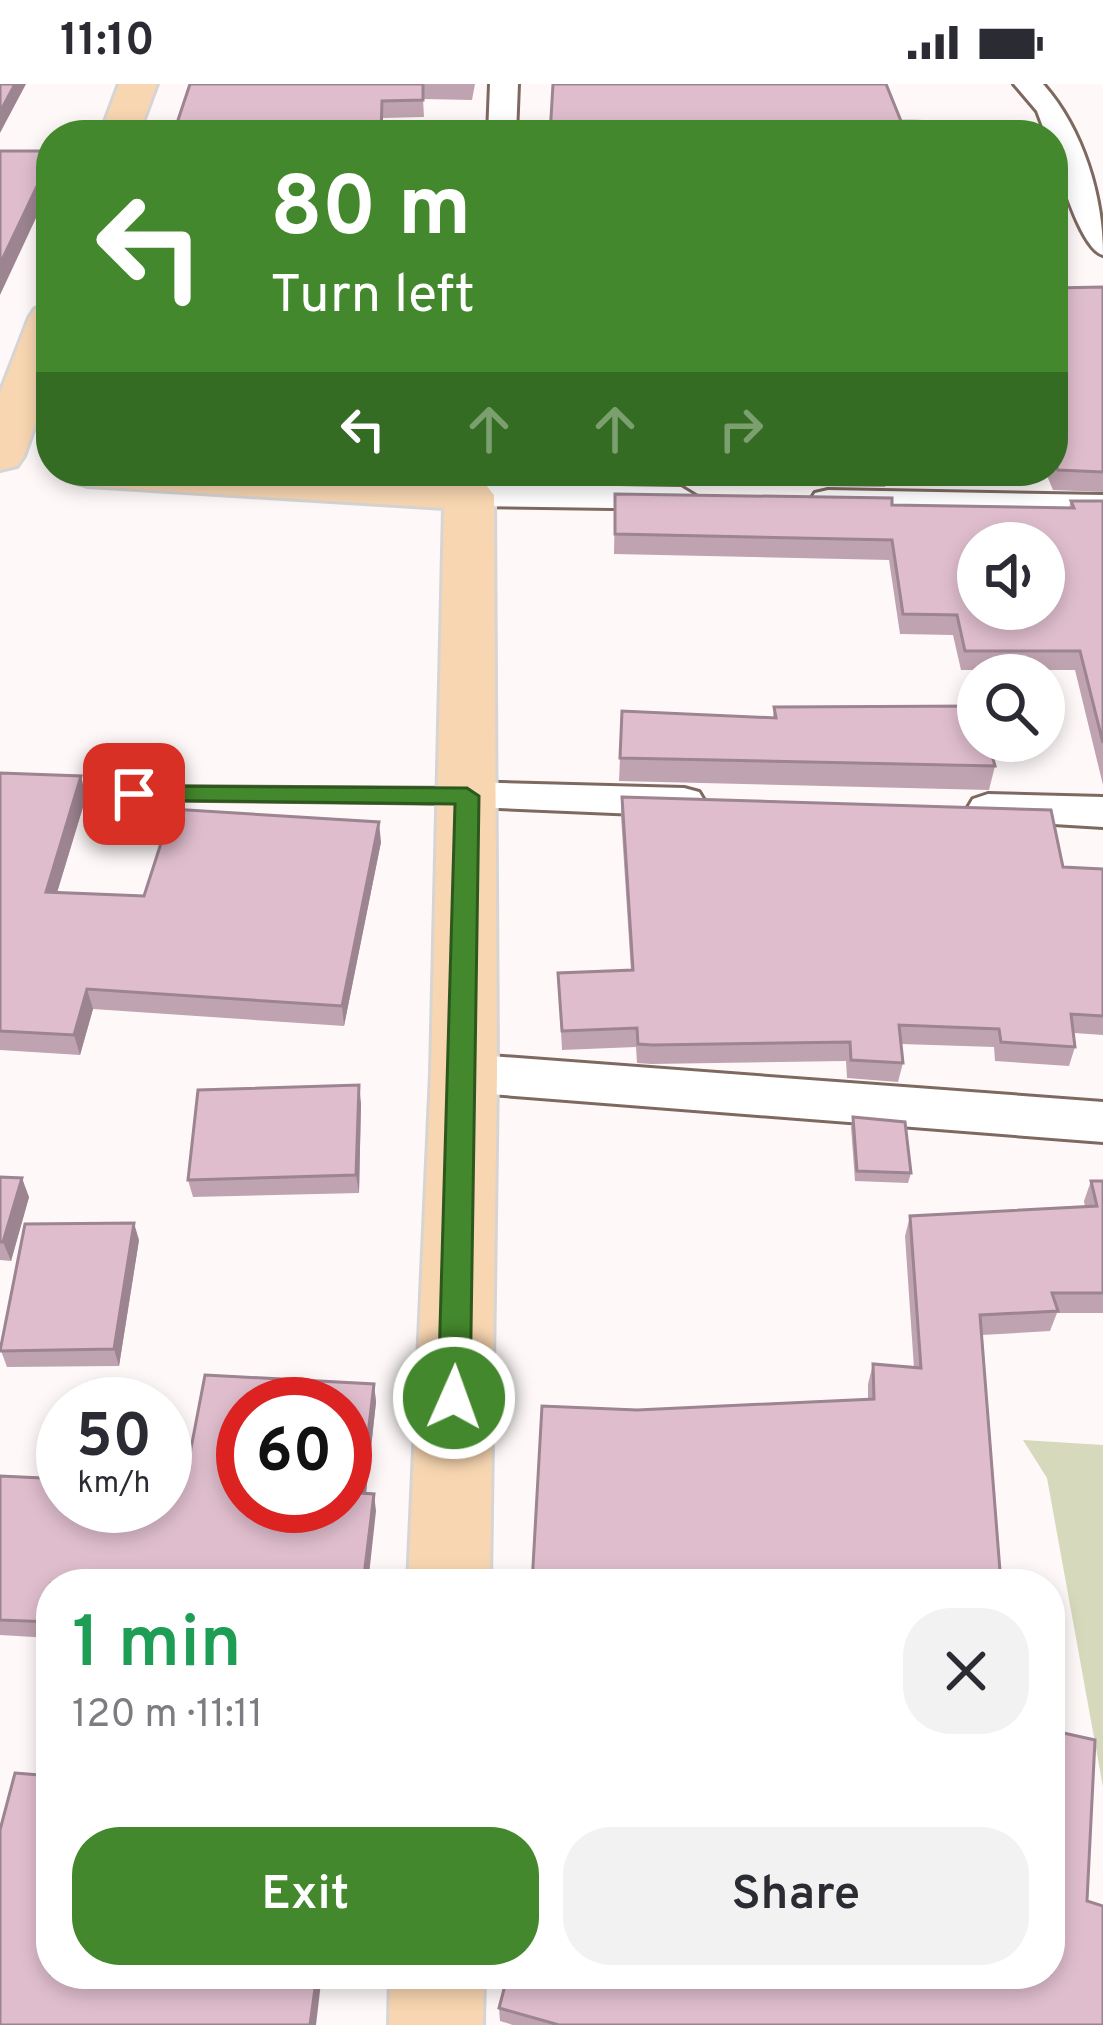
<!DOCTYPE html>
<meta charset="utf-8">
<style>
body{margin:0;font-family:Overpass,sans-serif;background:#f2f2f3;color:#2b2b33;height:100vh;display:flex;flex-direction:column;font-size:45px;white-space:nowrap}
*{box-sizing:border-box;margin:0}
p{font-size:39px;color:#7c7c81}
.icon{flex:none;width:66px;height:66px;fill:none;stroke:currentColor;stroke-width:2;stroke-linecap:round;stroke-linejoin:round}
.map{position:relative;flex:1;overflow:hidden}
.drawer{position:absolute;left:36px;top:1485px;width:1029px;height:420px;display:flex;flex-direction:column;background:#fff;border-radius:48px;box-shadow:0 6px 18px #0003}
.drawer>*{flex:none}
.hud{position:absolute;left:36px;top:36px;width:1032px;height:366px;border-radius:48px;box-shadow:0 6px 18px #0003;background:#43882c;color:#fff;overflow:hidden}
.tools{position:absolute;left:957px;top:438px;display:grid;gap:24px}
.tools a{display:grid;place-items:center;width:108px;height:108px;border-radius:50%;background:#fff;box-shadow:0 6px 18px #0003;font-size:60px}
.speed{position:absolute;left:36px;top:1293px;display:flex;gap:24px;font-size:60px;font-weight:700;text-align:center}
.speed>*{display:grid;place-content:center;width:156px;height:156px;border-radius:50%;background:#fff;box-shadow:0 6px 18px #0003;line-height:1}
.speed small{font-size:30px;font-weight:400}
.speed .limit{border:18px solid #d22;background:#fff;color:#111}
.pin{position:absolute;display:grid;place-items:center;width:102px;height:102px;color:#fff;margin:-51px;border-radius:24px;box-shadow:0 6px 18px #0006}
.me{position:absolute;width:132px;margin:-66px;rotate:2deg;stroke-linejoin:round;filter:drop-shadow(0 0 9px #0008)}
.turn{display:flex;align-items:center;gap:42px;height:252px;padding:0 36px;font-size:54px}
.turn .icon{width:156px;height:156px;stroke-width:2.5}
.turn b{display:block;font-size:84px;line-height:102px}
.lanes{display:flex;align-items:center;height:114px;padding:0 36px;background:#0003;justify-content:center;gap:60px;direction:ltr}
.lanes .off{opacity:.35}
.round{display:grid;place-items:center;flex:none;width:126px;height:126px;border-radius:48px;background:#f2f2f3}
.overview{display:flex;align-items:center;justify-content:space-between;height:204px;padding:0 36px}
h1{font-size:72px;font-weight:600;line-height:90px;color:#1e9e55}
.cta{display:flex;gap:24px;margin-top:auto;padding:24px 36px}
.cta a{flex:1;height:138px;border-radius:48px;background:#43882c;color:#fff;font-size:48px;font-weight:600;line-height:138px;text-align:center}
.cta a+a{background:#f2f2f3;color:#2b2b33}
.status{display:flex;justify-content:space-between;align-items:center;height:84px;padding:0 60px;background:#fff;direction:ltr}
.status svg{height:33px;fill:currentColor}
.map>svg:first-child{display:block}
</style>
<div class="status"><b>11:10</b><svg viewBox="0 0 49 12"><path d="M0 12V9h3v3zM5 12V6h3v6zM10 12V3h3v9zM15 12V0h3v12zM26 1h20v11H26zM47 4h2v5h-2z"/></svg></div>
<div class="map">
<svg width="1103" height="1941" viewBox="0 0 1103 1941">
<rect width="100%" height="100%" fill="#fef9f8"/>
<path fill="#d6d9bb" d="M1023 1356 1103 1361V1703L1047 1394Z"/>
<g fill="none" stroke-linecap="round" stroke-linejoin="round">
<g stroke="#7e6961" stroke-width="6">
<path id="service" d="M134 703 467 705 478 712 467 719 127 715 123 710 127 705Z"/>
</g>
<g stroke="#7e6961" stroke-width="6">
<g id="minor">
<path d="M490 0H518L516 51H488Z"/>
<path d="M1014 0H1043C1083 45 1103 112 1103 171 1080 165 1053 76 1053 51H1046L1037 27Z"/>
<path d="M454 387H490L488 400 681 403 699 414 681 425 469 422 451 411Z"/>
<path d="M828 406 1103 411V433L815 425 810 417 815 409Z"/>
<path d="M467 698 684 704 699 708 705 718 699 728 684 732 452 722 446 712 452 702Z"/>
<path d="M988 710 1103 713V743L973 735 967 725 973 715Z"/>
<path d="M464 970 1103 1018V1058L464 1008 447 1002 440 989 447 976Z"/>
</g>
</g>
<g stroke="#d7d5d4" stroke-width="6">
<g id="primary">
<path d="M119 0H157L138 51H100Z"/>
<path d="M51 221V296L24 372 17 382 0 386V309L29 234 35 225Z"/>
<path d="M64 387H322L469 396 486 401 494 411 497 989 490 1500H408L431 989 444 424 88 402 71 397Z"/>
<path d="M390 1890H484L483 1941H389Z"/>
</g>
</g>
<use href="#service" fill="#fff" fill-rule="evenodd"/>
<use href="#minor" fill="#fff" fill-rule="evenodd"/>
<use href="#primary" fill="#f8d6b1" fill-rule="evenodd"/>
</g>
<g fill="#c0a3b0">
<path d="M190 0H475L472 16 423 15 424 33 383 34 382 51H173Z"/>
<path d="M1103 203V408L1053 406 1045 387H1053V204Z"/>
<path d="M615 387H887L885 403 615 399Z"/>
<path d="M615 410 892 421 1069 424 1071 417H1103V701L1075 586H961L953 551 900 550 889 476 614 470Z"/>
<path d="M774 623 995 682 989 706 619 697 622 627 773 634Z"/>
<path d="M0 689 86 713 57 809 144 812 381 758 344 942 93 925 80 971 0 966Z"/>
<path d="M622 713 1063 783 1103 785V951L1074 949 1075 963 1069 982 995 977 994 963 901 960 903 979 898 998 847 994 846 977 651 980 637 979 636 963 562 966 558 889 631 887 621 732Z"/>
<path d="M361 1019 359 1109 193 1113 188 1096Z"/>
<path d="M853 1033 911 1089 908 1099 855 1097 851 1043Z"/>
<path d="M0 1093 29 1113 11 1177 0 1176Z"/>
<path d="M1091 1097H1103V1229H1057L1050 1247 982 1251 1001 1500 637 1326 868 1315V1300L873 1280 914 1284 905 1152 910 1132 1085 1123 1084 1117Z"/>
<path d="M139 1156 119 1282 7 1283 0 1264Z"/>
<path d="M374 1300 376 1318 366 1410 376 1427 51 1500V1554L0 1551V1392L184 1401Z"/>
<path d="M1087 1817 1103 1941H513L500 1937 499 1924Z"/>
</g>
<g fill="#9c8490">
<path d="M15 0H26L0 49V28Z"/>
<path d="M51 73V102L0 211V180Z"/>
<path d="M81 692 86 713 51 828 46 808Z"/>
<path d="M379 738 381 758 344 942 342 922Z"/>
<path d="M87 905 93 925 80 971 74 951Z"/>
<path d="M359 1001 361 1019 359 1109 356 1091Z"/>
<path d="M22 1094 29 1113 11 1177 3 1158Z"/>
<path d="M134 1139 139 1156 119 1282 114 1265Z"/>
<path d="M374 1300 376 1318 364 1427 361 1409Z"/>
<path d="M374 1410 376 1427 368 1500H363Z"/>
<path d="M317 1890H322L316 1941H310Z"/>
</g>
<g fill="#dfbdcd" stroke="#9c8490" stroke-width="3" fill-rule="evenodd">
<path d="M0 0H15L0 28Z"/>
<path d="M190 0H423V16L382 17 381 51H173Z"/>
<path d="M553 0H886L901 37 946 38 951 51H730L698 49 697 51H550Z"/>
<path d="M0 67H51V73L0 180Z"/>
<path d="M1103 203V388L1058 386 1053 375V204Z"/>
<path d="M615 410 892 414V421L1074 424 1071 417H1103V659L1080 567H965L957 531 903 530 892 456 615 450ZM978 459H1044V525H978Z"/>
<path d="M978 622V657H988L995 682 620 674 622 627 776 634 774 623Z"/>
<path d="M0 689 81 692 46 808 144 812 172 725 379 738 342 922 87 905 74 951 0 947Z"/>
<path d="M622 713 1051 726 1063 783 1103 785V932L1071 930 1075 963 1001 958 999 945 899 941 903 979 851 976 850 958 652 961 638 960 637 944 562 947 558 889 633 886Z"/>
<path d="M359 1001 356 1091 188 1096 198 1006Z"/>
<path d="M853 1033 905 1038 911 1089 857 1087Z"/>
<path d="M0 1093 22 1094 3 1158H0Z"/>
<path d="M1091 1097H1103V1209H1052L1058 1227 980 1231 1001 1500H532L542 1322 637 1326 874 1315 873 1280 921 1284 910 1132 1097 1122Z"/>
<path d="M134 1139 114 1265 0 1267 25 1140Z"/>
<path d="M205 1291 374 1300 361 1409 374 1410 363 1500H51V1538L0 1536V1392L63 1395V1422H165V1400L184 1401ZM243 1320H345V1422H243Z"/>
<path d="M1050 1646 1095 1656 1087 1817 1103 1822V1941H559L499 1924 508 1890H1050Z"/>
<path d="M15 1689 51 1692V1890H317L310 1941H0V1746Z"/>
</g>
<path fill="#43882c" stroke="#2c581d" stroke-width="3" d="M134 702 467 704 479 712 470 1314 465 1324H443L438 1314 455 720 126 716V705Z"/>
</svg>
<div class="tools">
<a><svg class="icon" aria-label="sound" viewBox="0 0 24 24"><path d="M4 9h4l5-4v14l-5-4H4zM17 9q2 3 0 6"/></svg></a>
<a><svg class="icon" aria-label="search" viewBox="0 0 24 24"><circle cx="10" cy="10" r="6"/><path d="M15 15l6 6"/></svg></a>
</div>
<div class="speed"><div>50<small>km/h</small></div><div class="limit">60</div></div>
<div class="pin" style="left:134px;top:710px;background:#d93025"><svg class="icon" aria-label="arrive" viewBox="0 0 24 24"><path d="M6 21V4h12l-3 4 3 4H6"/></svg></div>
<svg class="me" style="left:454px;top:1314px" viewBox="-20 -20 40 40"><circle r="17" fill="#43882c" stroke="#fff" stroke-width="3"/><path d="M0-11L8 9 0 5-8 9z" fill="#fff"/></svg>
<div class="hud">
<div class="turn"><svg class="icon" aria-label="left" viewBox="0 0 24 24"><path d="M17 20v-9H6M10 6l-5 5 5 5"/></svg><div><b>80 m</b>Turn left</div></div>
<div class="lanes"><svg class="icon" aria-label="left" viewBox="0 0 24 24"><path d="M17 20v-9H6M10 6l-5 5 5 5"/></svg><svg class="icon off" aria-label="ahead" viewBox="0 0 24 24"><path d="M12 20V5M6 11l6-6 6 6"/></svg><svg class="icon off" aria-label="ahead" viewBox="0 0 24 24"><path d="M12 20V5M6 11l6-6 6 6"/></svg><svg class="icon off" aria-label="right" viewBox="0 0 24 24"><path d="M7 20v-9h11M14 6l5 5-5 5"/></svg></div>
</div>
<section class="drawer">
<div class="overview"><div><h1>1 min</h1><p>120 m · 11:11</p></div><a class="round"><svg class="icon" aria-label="close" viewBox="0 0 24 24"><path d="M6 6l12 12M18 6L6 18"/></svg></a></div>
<div class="cta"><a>Exit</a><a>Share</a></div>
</section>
</div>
